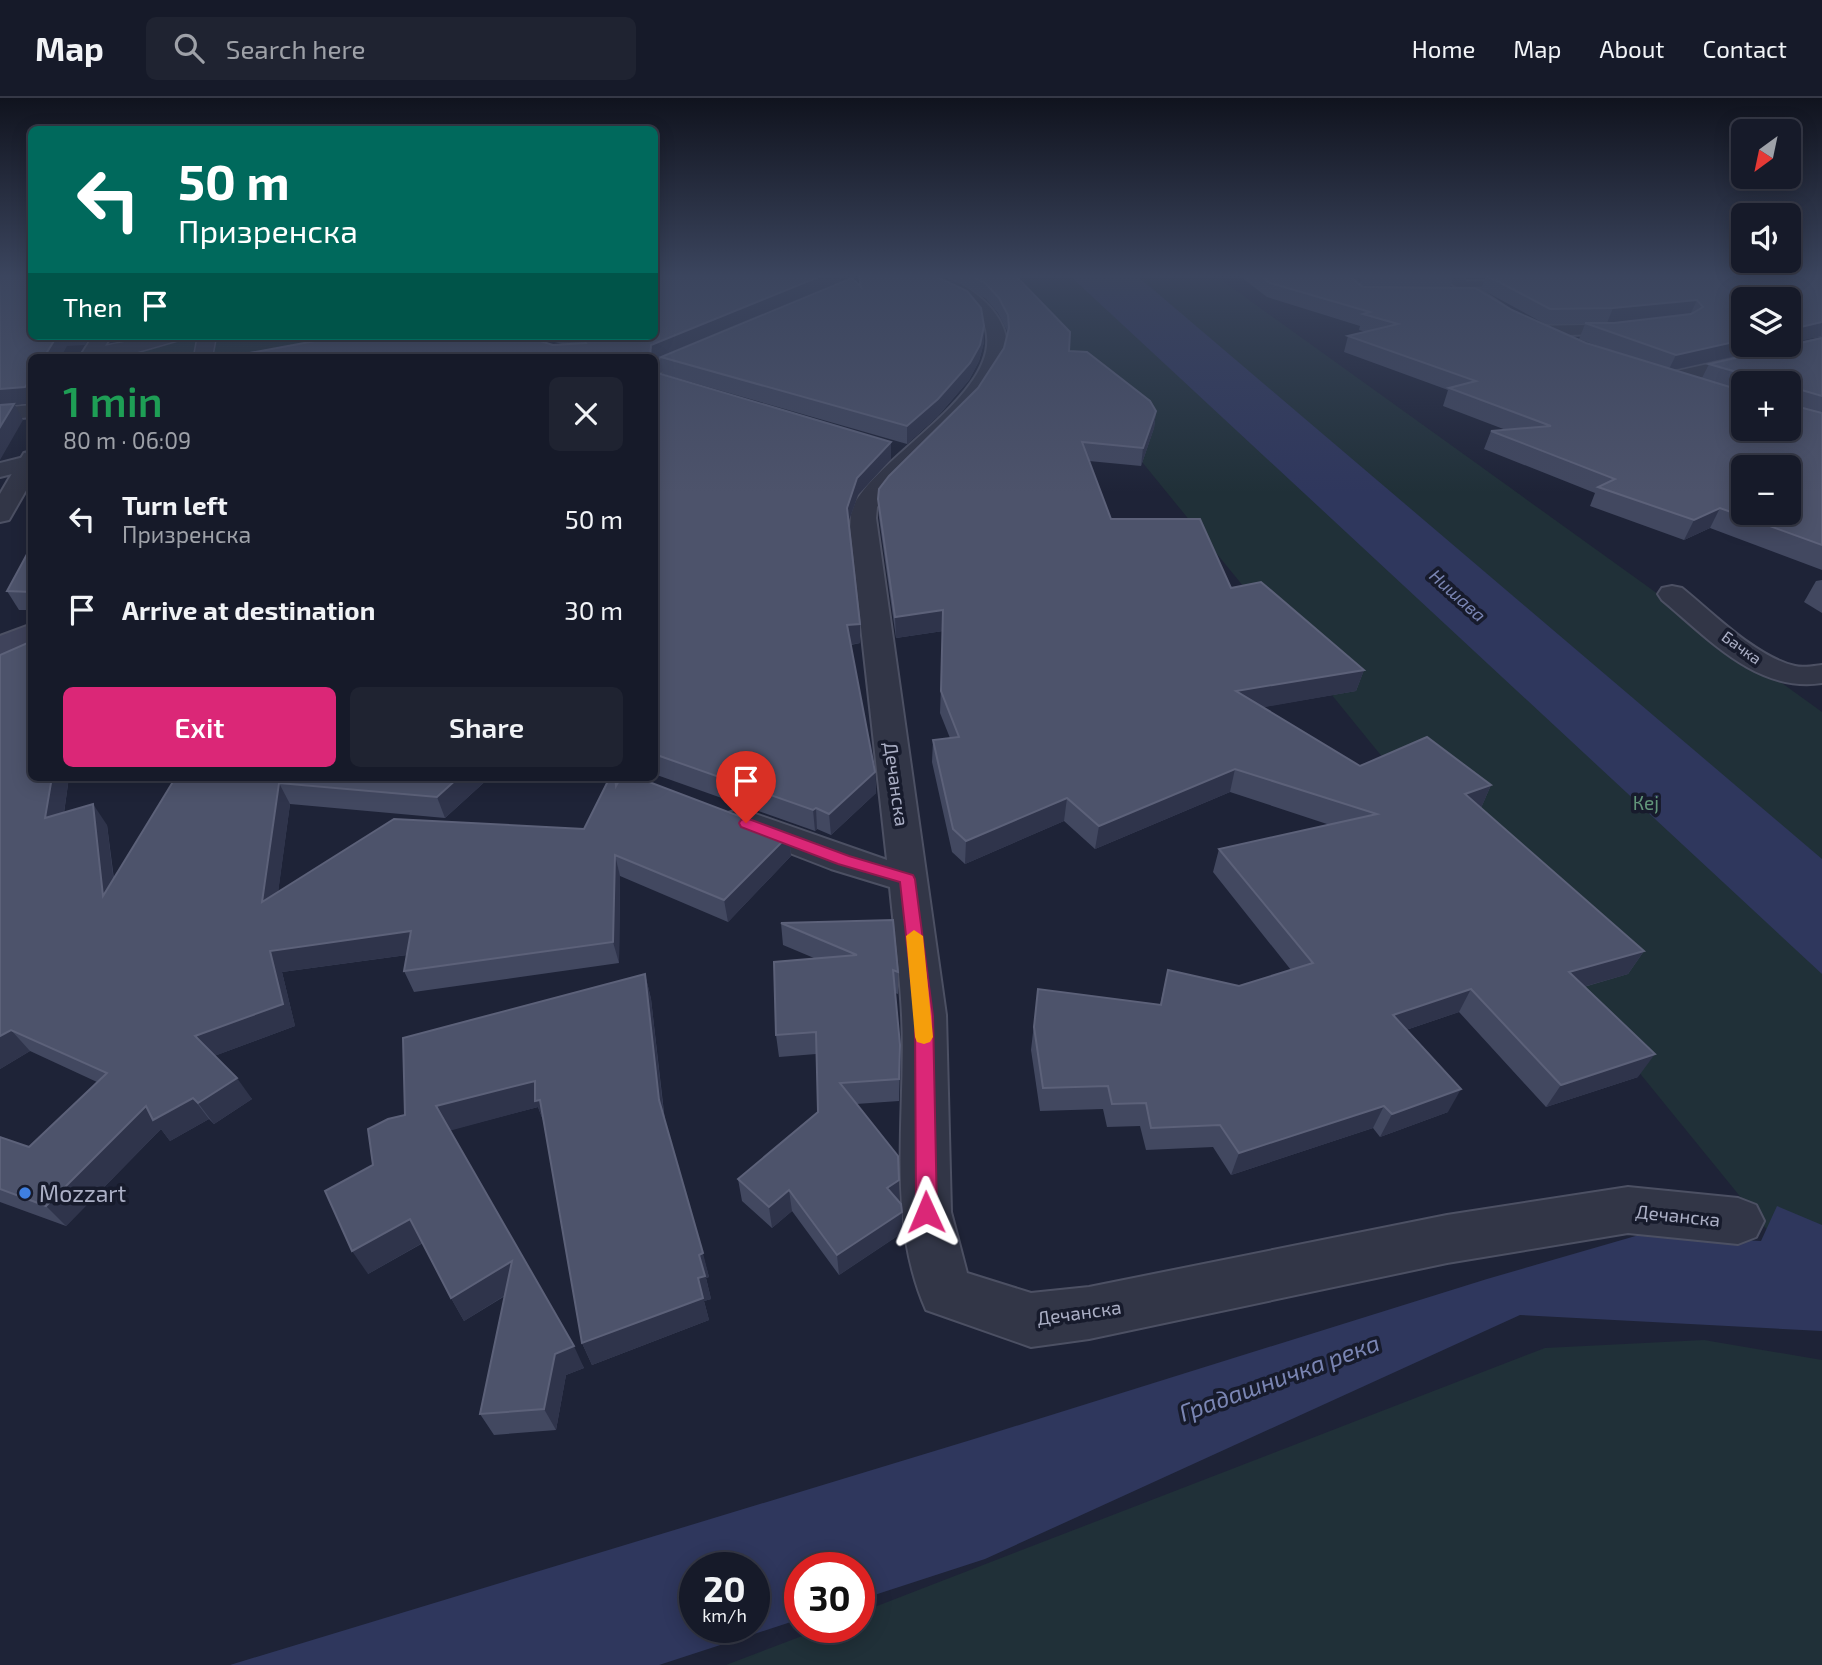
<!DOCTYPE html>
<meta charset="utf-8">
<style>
body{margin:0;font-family:"Exo 2",sans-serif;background:#1f2331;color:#f1f3f6;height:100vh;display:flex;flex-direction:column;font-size:26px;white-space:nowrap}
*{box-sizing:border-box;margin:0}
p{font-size:23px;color:#9ea1a8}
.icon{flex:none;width:38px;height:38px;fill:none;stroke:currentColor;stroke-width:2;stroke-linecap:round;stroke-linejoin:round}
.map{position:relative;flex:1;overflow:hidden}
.details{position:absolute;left:28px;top:256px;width:630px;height:427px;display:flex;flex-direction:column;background:#161a29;border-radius:10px;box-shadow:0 4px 18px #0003,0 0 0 2px #353846}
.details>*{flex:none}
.hud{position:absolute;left:28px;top:28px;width:630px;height:214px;border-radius:10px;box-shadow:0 4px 18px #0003,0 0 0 2px #353846;background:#00695c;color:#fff;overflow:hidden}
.needle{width:46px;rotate:213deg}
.tools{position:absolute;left:1731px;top:21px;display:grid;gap:14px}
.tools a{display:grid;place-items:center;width:70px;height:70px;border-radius:10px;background:#161a29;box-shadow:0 4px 18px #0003,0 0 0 2px #353846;font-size:35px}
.speed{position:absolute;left:679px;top:1454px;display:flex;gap:14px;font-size:35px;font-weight:700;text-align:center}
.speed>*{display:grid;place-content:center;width:91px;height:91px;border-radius:50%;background:#161a29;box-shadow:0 4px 18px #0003,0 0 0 2px #353846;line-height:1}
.speed small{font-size:18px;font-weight:400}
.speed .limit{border:10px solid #d22;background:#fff;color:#111}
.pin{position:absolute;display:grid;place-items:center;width:60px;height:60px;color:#fff;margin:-72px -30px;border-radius:50% 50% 50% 0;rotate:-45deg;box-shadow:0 0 7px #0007}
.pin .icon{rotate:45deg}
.me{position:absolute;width:77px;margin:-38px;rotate:359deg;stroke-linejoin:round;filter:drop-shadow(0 0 5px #0008)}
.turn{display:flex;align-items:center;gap:24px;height:147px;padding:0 35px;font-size:32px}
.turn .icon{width:91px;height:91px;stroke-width:2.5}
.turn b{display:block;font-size:49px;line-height:60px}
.then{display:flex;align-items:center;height:66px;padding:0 35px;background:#0003;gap:14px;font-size:26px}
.round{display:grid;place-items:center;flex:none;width:74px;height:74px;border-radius:10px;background:#1f2331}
.head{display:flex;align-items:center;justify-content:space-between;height:119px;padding:0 35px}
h1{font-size:42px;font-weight:600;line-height:52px;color:#1e9e55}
.button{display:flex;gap:14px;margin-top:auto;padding:14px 35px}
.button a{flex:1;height:80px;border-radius:10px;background:#db2777;color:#fff;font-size:28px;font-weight:600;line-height:80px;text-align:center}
.button a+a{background:#1f2331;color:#f1f3f6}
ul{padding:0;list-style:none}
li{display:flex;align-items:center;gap:21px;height:91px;padding:0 35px}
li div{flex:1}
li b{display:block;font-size:26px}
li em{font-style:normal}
header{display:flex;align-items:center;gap:42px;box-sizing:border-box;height:98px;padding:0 35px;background:#161a29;border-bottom:2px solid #353846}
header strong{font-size:33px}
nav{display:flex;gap:38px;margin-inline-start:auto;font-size:24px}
.search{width:490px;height:63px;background:#1f2331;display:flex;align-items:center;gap:18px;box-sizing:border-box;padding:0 24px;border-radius:10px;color:#9ea1a8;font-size:26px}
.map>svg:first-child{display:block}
</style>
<header>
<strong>Map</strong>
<div class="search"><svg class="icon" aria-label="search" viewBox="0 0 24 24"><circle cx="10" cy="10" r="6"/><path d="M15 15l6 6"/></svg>Search here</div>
<nav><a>Home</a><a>Map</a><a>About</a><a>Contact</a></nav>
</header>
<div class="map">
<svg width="1822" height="1567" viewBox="0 0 1822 1567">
<rect width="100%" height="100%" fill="#1e2337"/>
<g fill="#203038">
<path d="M989 176H1213L1822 614V1199Z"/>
<path d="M147 238H352L269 259H139Z"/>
<path d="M1704 1242 1822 1262V1567H726L823 1530H859V1515L1545 1250Z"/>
</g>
<g fill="#2f375d" fill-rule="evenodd">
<path d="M1068 176H1135L1822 761V876Z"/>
<path d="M1777 1108 1822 1127V1233L1520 1217 985 1461 859 1502V1470H800V1521L659 1567H230L974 1341 1487 1181 1639 1137 1761 1143ZM695 1470H754V1530H695Z"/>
</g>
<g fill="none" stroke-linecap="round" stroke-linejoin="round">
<g stroke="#4c5063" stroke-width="4">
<path id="service" d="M1517 183 1521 184V188L1458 189 1453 186 1458 183Z"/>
</g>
<g stroke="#4c5063" stroke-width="3">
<g id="pedestrian">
<path d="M155 238H182L179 242 134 255 86 259 82 255C88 249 140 242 155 238Z"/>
<path d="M198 238H216L212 259H194Z"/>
</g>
</g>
<g stroke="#4c5063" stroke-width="4">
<g id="minor">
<path d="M654 176H682L687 181 685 184 654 194V184L662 181H654Z"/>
<path d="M911 176C938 173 964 184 984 203 995 213 1007 230 1006 245 1002 296 922 360 887 395L877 409 876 420 946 917 951 1114 967 1175 1031 1195 1089 1189 1447 1117 1628 1089 1738 1100 1756 1107 1764 1123 1756 1139 1738 1146 1628 1135 1447 1165 1089 1241 1031 1249 926 1212C885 1119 907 1015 902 917 900 874 894 832 890 789L831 771 728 731 723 723 728 715 741 711 887 762 850 430C851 423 850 415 853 409 877 356 1016 288 982 221 973 205 951 193 935 186 927 183 917 182 911 176Z"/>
<path d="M1438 176H1456L1517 217 1508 222 1502 221Z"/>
<path d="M1632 226 1638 227 1641 231 1638 235 1533 238 1524 233 1533 228Z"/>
<path d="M1822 241V253L1667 287 1657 281 1667 275Z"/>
<path d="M32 307V319L0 322V310Z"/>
<path d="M28 358 32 359V371L0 379V365Z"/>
<path d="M1672 488 1682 490C1713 515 1756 559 1795 568 1803 570 1814 568 1822 567V585C1757 595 1708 540 1662 502L1658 496 1662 490Z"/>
</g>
</g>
<g stroke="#4c5063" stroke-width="4">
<g id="tertiary">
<path d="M93 238H111L98 259H80Z"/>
<path d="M32 353V382L9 422 0 424V396L24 355Z"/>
</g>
</g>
<g stroke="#4c5063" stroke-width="4">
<g id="secondary">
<path d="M711 241 720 247 717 251 654 277V264Z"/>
<path d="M32 526V546L0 558V538Z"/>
</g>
</g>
<use href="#service" fill="#323647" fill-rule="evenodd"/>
<use href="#pedestrian" fill="#323647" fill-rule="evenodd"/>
<use href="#minor" fill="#323647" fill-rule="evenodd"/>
<use href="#tertiary" fill="#323647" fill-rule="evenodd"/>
<use href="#secondary" fill="#3f435b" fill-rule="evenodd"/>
</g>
<g fill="#424860" fill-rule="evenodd">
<path d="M676 176H841V183L654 261 228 259 562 246 534 238H654Z"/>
<path d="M938 176H1014L1069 253 1156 313 1154 330 1141 368 1089 363 1111 421 1231 490 1364 572 1356 593 1263 609 1360 668 1491 687 1481 710 1644 853 1628 876 1584 889 1638 979 1546 1009 1459 914 1406 932 1448 1014 1380 1039 1373 1030 1231 1077 1213 1049 1146 1052 1140 1028 1107 1029 1103 1011 1040 1013 1031 952 1038 891 1160 907 1168 872 1239 888 1291 872 1213 774 1219 751 1330 727 1230 694 1095 751 1064 723 965 766 952 754 932 664 933 642 950 640 940 615 943 533 896 540 879 420 878 401 978 290 1004 250 1008 237 1007 233 998 215 986 201 951 179Z"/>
<path d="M1237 176H1454L1450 189 1512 212 1586 245 1614 254 1579 241 1585 226H1545L1481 191 1485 180H1466L1458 176H1822V239L1743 247H1785L1674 272 1702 280 1709 266 1822 240V472L1710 430 1684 442 1590 408 1595 395 1484 351 1491 333 1506 332 1443 308 1448 292 1344 254 1348 238 1366 234 1359 232 1360 228 1267 199ZM1743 285H1788L1743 331Z"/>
<path d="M859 178 984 228V244L979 263 969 282 938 318 907 346 663 276 661 259 859 187Z"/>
<path d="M654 274 891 361 858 397 848 425 860 526V545L851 547 875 674 876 695 831 737 817 731 815 733 654 676Z"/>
<path d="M32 350V366L25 354Z"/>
<path d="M32 447V512H19L7 493Z"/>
<path d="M1822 482V515L1804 504 1816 483Z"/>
<path d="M32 679H69L64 715 107 727 114 781 183 679H490L445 720 290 706 278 794 584 731 610 679H616L617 685 789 737 791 758 728 824 620 778 619 865 414 894 404 873 407 857 282 874 295 928 214 958 252 1001 214 1026 209 1021 170 1043 161 1031 66 1128 0 1104V1039L29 1049 97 984 30 953 0 971Z"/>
<path d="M781 825 898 874V896L895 895 900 969 899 1003 856 1006 899 1103 902 1114V1135L839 1177 792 1113 772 1130 742 1103 738 1081 818 1014 816 956 779 959 776 937 814 860 783 847Z"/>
<path d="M645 876 651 901 665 1023 709 1179 706 1180 711 1201 704 1203 709 1222 592 1267 582 1245 544 1025 538 1009 450 1032 584 1270 566 1277 556 1332 494 1337 480 1316 505 1198 464 1223 451 1200 423 1145 368 1176 373 1067Z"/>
</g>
<g fill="#2f344b">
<path d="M826 176H841V183L654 261V259H650L651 247Z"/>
<path d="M1360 176H1362L1359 188 1352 180Z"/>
<path d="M1697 202 1690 217 1607 225 1613 210Z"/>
<path d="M1822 224 1821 238 1788 246V232Z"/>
<path d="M984 228V244L979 263 969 282 938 318 907 346V328Z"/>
<path d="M57 238H91L85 247 67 248 61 259H44Z"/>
<path d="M108 238H148L110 244Z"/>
<path d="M1743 242V247H1785L1668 273 1676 257Z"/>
<path d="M32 279V305L15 307 23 322 0 362V291Z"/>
<path d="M1156 313 1154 330 1141 368 1143 350Z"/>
<path d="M891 344V361L858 397 847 428V410L857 380Z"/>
<path d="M1720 410 1710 430 1684 442 1694 422Z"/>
<path d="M943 512V533L896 540 895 519Z"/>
<path d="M860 526V545L848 547 847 527Z"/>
<path d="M1364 572 1356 593 1231 615 1236 593Z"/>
<path d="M1235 671 1230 694 1095 751 1099 728Z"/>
<path d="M875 674 876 695 831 737 829 716Z"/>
<path d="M52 679H69L60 742 45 720Z"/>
<path d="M459 679H490L445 720 437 699Z"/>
<path d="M279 685 290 706 274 825 262 804Z"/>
<path d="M1491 687 1481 710 1465 696Z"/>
<path d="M1067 700 1064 723 965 766 966 743Z"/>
<path d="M93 706 107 727 118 819 103 798Z"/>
<path d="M816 710 817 731 815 733 813 712Z"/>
<path d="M789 737 791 758 728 824 724 802Z"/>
<path d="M615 757 620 778 619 865 613 844Z"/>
<path d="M411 833 421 855 282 874 295 928 209 960 195 938 270 853Z"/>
<path d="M1644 853 1628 876 1555 897 1569 874Z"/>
<path d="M645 876 651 901 665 1027 659 1002Z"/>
<path d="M1471 891 1459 914 1382 940 1393 917Z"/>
<path d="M11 932 30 953 0 971V938Z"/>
<path d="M1655 956 1638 979 1546 1009 1561 987Z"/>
<path d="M237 980 252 1001 214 1026 198 1005Z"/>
<path d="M535 983 544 1007 545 1027 538 1009 449 1033 436 1008Z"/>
<path d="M1461 991 1448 1014 1380 1039 1392 1016Z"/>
<path d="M193 1000 209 1021 170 1043 161 1031 66 1128 46 1108 146 1008Z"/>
<path d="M1384 1008 1373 1030 1231 1077 1239 1055Z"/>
<path d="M899 1082V1104L887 1090Z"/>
<path d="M789 1092 792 1113 772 1130 769 1109Z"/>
<path d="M902 1114V1135L839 1177 837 1157Z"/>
<path d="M410 1121 424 1144 368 1176 352 1153Z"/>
<path d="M703 1155 709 1179 706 1180 711 1201 704 1203 709 1222 592 1267 582 1245 698 1180 699 1157Z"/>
<path d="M512 1163 523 1186 464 1223 451 1200Z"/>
<path d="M574 1248 584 1270 566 1277 556 1332 544 1311 555 1256Z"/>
</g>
<g fill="#4d536b" stroke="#5c6179" stroke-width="2" fill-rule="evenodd">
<path d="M0 176H32V238H57L44 259H32V279L25 289 0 291Z"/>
<path d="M676 176H826L651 247 650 259H228L342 238H523L553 247 586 245 582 238H654V182Z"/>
<path d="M866 176H931L967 193 981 210 984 228 980 247 970 265 938 301 907 328 661 259 852 180 861 189 859 178Z"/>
<path d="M969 176H1014L1070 234 1069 253 1087 254 1150 303 1156 313 1143 350 1082 344 1111 421H1200L1231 490 1261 484 1364 572 1236 593 1360 668 1427 639 1491 687 1465 696 1644 853 1569 874 1655 956 1561 987 1471 891 1393 917 1461 991 1392 1016 1384 1008 1239 1055 1220 1027 1151 1030 1146 1005 1112 1006 1108 988 1043 990 1034 929 1038 891 1161 907 1168 872 1239 888 1313 865 1219 751 1377 716 1235 671 1099 728 1067 700 966 743 953 731 933 642 959 639 941 593 943 512 895 519 878 401 879 391 889 378 978 290 1004 250 1009 230 1008 217 999 200 986 186Z"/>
<path d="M1258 176H1360L1352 180 1363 189 1475 190 1512 212 1586 245 1743 293V331H1788V285H1754V279L1709 266 1822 240V298L1798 291 1795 294V308L1822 315V447L1720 410 1694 422 1598 389 1615 381 1491 333 1551 328 1449 290 1476 283 1348 238 1398 226 1363 216 1370 214 1270 185ZM1743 369H1788V415H1743Z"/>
<path d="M1550 176H1822V224L1788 232V201H1743V242L1676 257 1585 225H1614L1691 216 1703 209 1697 202 1613 210 1550 211 1486 177Z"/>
<path d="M654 274 891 344 857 380 847 410 860 526 847 527 875 674 829 716 816 710 813 712 654 656Z"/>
<path d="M14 306 0 329V307Z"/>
<path d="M32 447V494L7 493Z"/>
<path d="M32 543V679H52L45 720 93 706 103 798 174 682 183 679H459L437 699 279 685 262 804 394 721 584 731 610 679H615L616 688 621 679H636L789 737 724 802 615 757 613 844 404 873 411 833 270 853 283 906 195 938 237 980 198 1005 193 1000 153 1022 146 1008 46 1108 0 1091V1039L29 1049 107 975 11 932 0 938V557Z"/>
<path d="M893 822 898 874 893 872 900 947 899 981 840 985 898 1058 899 1082 887 1090 901 1106 902 1114 837 1157 789 1092 769 1109 738 1081 818 1014 816 934 776 937 774 864 857 857 781 825Z"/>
<path d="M645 876 659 1002 703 1155 699 1157 705 1178 698 1180 703 1200 582 1245 540 1002 535 1003V983L436 1008 574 1248 555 1256 544 1311 480 1316 512 1163 451 1200 410 1121 352 1153 325 1093 373 1067 368 1031 388 1021 405 1017 403 940Z"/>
</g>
<linearGradient id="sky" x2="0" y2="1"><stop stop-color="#10131e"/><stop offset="0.45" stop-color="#3b455e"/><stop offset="1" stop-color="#3b455e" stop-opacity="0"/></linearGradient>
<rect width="1822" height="395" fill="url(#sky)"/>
<path fill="#db2777" stroke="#8e194d" stroke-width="2" d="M746 720 849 758 913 777 915 781 933 918 937 1114 934 1120 926 1123 919 1120 916 1114 915 918 900 784 838 766 741 729 739 725 741 722Z"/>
<path fill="#f59e0b" d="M914 832 923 838 933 939 930 944 924 946 917 944 915 939 906 838Z"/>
<circle fill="#3f7fe0" stroke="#171b2c" stroke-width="2.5" cx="25" cy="1095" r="7"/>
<g text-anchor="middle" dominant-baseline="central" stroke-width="7" stroke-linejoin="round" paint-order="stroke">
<g font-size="16" fill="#abafc5" stroke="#171b2c">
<text transform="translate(1742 549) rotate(36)">Бачка</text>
</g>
<g font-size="18" font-style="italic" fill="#7a85b3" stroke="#171b2c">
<text transform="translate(1458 497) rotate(42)">Нишава</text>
</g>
<g font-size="19" fill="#abafc5" stroke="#171b2c">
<text transform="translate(897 686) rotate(82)">Дечанска</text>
<text transform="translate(1678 1117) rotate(6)">Дечанска</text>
<text transform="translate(1079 1214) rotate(-8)">Дечанска</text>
</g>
<g font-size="19" fill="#62967a" stroke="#171b2c">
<text x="1646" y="704">Кеј</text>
</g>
<g font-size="23" fill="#abafc5" stroke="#171b2c" text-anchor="start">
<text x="39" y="1095">Mozzart</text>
</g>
<g font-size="24" font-style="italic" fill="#7a85b3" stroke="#171b2c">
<text transform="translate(1279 1279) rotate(-20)">Градашничка река</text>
</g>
</g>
</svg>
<div class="tools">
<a><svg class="needle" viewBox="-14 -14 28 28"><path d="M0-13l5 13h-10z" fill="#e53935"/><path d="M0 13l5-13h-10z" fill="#9ea1a8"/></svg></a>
<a><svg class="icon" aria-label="sound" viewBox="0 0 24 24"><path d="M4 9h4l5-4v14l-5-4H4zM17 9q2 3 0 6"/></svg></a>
<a><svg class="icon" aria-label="layers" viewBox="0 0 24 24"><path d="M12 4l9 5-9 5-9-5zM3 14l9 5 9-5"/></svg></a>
<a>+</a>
<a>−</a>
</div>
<div class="speed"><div>20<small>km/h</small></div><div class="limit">30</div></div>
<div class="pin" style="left:746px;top:725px;background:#d93025"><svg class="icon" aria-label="arrive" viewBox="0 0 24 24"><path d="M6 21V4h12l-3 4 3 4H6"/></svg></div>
<svg class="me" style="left:926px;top:1114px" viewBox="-20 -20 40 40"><path d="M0-17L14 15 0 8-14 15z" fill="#db2777" stroke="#fff" stroke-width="4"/></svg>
<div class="hud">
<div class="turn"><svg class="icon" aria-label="left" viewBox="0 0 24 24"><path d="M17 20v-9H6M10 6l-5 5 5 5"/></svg><div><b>50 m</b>Призренска</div></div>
<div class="then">Then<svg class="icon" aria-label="arrive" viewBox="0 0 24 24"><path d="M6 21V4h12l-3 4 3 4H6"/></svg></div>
</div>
<section class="details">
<div class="head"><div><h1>1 min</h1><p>80 m · 06:09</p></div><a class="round"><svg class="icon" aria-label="close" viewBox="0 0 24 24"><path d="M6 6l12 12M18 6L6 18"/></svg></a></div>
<ul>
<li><svg class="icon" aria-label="left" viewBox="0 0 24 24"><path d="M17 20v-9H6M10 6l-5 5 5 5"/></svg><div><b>Turn left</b><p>Призренска</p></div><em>50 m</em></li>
<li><svg class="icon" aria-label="arrive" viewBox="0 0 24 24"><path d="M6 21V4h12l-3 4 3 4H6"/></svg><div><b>Arrive at destination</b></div><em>30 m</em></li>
</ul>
<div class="button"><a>Exit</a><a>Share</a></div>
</section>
</div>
